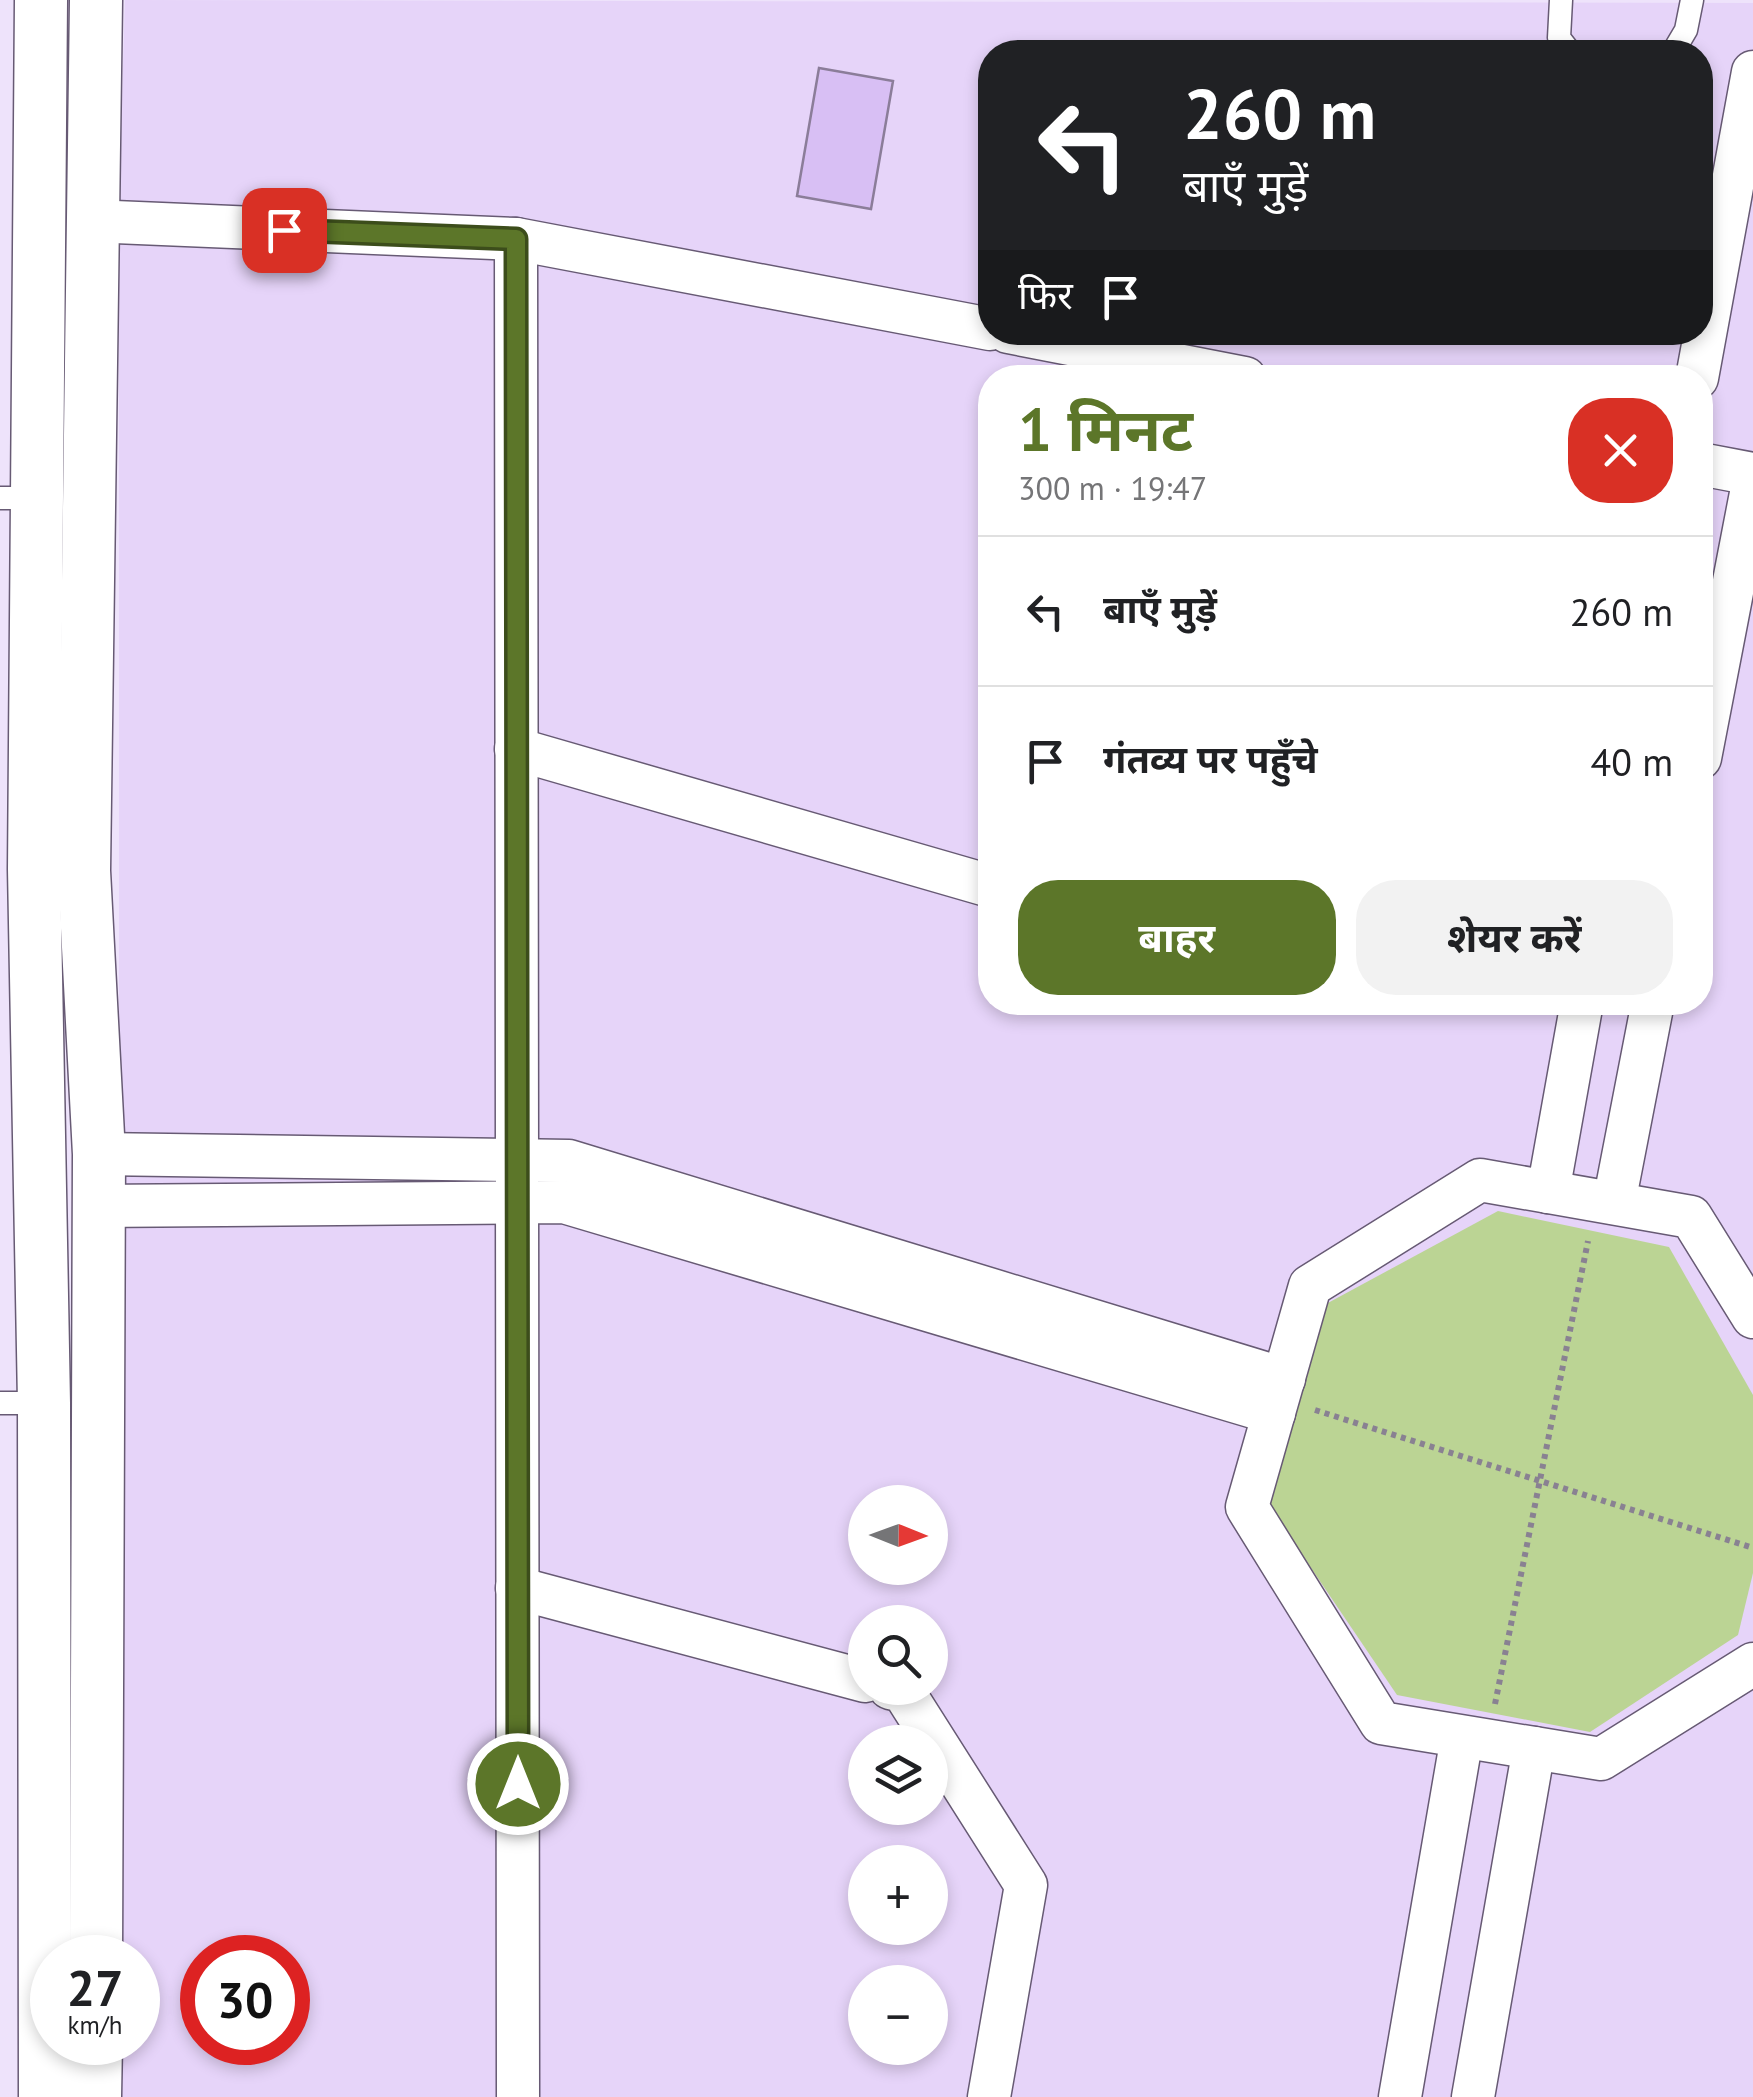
<!DOCTYPE html>
<html lang="hi">
<meta charset="utf-8">
<style>
body{margin:0;font-family:"PT Sans","Noto Sans Devanagari",sans-serif;background:#f2f2f2;color:#202124;height:100vh;display:flex;flex-direction:column;font-size:38px;white-space:nowrap}
*{box-sizing:border-box;margin:0}
p{font-size:32px;color:#757577}
.icon{flex:none;width:55px;height:55px;fill:none;stroke:currentColor;stroke-width:2;stroke-linecap:round;stroke-linejoin:round}
.map{position:relative;flex:1;overflow:hidden}
.panel{position:absolute;left:978px;top:365px;width:735px;height:650px;display:flex;flex-direction:column;background:#fff;border-radius:40px;box-shadow:0 5px 15px #0003}
.panel>*{flex:none}
.guide{position:absolute;left:978px;top:40px;width:735px;height:305px;border-radius:40px;box-shadow:0 5px 15px #0003;background:#202124;color:#fff;overflow:hidden}
.needle{width:65px;rotate:91deg}
.controls{position:absolute;left:848px;top:1485px;display:grid;gap:20px}
.controls a{display:grid;place-items:center;width:100px;height:100px;border-radius:50%;background:#fff;box-shadow:0 5px 15px #0003;font-size:50px}
.speed{position:absolute;left:30px;top:1935px;display:flex;gap:20px;font-size:50px;font-weight:700;text-align:center}
.speed>*{display:grid;place-content:center;width:130px;height:130px;border-radius:50%;background:#fff;box-shadow:0 5px 15px #0003;line-height:1}
.speed small{font-size:25px;font-weight:400}
.speed .limit{border:15px solid #d22;background:#fff;color:#111}
.pin{position:absolute;display:grid;place-items:center;width:85px;height:85px;color:#fff;margin:-42px;border-radius:20px;box-shadow:0 5px 15px #0006}
.me{position:absolute;width:110px;margin:-55px;rotate:0deg;stroke-linejoin:round;filter:drop-shadow(0 0 8px #0008)}
.turn{display:flex;align-items:center;gap:35px;height:210px;padding:0 40px;font-size:45px}
.turn .icon{width:130px;height:130px;stroke-width:2.5}
.turn b{display:block;font-size:70px;line-height:85px}
.then{display:flex;align-items:center;height:95px;padding:0 40px;background:#0003;gap:20px;font-size:38px}
.round{display:grid;place-items:center;flex:none;width:105px;height:105px;border-radius:40px;background:#f2f2f2}
.summary{display:flex;align-items:center;justify-content:space-between;height:170px;padding:0 40px}
h1{font-size:60px;font-weight:700;line-height:75px;color:#5c7629}
.button{display:flex;gap:20px;margin-top:auto;padding:20px 40px}
.button a{flex:1;height:115px;border-radius:40px;background:#5c7629;color:#fff;font-size:40px;font-weight:700;line-height:115px;text-align:center}
.button a+a{background:#f2f2f2;color:#202124}
ul{padding:0;list-style:none}
li{display:flex;align-items:center;gap:30px;height:150px;padding:0 40px;border-top:2px solid #e0e0e0}
li div{flex:1}
li b{display:block;font-size:38px}
li em{font-style:normal}
.map>svg:first-child{display:block}
</style>
<div class="map">
<svg width="1753" height="2097" viewBox="0 0 1753 2097">
<rect width="100%" height="100%" fill="#eee3fb"/>
<path fill="#e6d4f9" fill-rule="evenodd" d="M125 0 1753 3V2097H119V2043L138 2042V1958H119V200ZM990 52H1700V332H990ZM990 378H1700V1002H990ZM865 1502H930V1568H865ZM865 1622H930V1688H865ZM865 1742H930V1808H865ZM865 1862H930V1928H865ZM202 1958H288V2042H202ZM865 1982H930V2048H865Z"/>
<path fill="#bbd494" d="M1498 1211 1669 1247 1753 1395V1573L1738 1635 1590 1732 1397 1695 1269 1506 1326 1304Z"/>
<path fill="#d8bff4" stroke="#8b7d99" stroke-width="2.5" d="M819 68 893 81 871 209 797 196Z"/>
<g fill="none" stroke-linecap="round" stroke-linejoin="round">
<g stroke="#675a74" stroke-width="25">
<g id="service">
<path d="M1561 0 1559 38 1570 52"/>
<path d="M1673 52 1686 30 1692 0"/>
<path d="M0 498H41"/>
<path d="M0 1403H44"/>
</g>
</g>
<g stroke="#675a74" stroke-width="45">
<g id="minor">
<path d="M91 221 516 239 990 329"/>
<path d="M516 239 518 2097"/>
<path d="M1008 332 1245 378"/>
<path d="M1697 378 1753 72"/>
<path d="M1700 464 1753 474"/>
<path d="M516 749 990 886"/>
<path d="M1700 758 1753 483"/>
<path d="M99 1154 569 1161 1284 1379"/>
<path d="M1548 1192 1582 1002"/>
<path d="M1614 1203 1653 1002"/>
<path d="M95 1206 564 1202 1274 1413"/>
<path d="M1753 1317 1691 1217 1480 1180 1310 1286 1247 1507 1381 1723 1601 1759 1753 1664"/>
<path d="M517 1588 865 1681"/>
<path d="M890 1688 903 1691 1026 1885 989 2097"/>
<path d="M1400 2097 1462 1737"/>
<path d="M1473 2097 1534 1748"/>
</g>
</g>
<g stroke="#675a74" stroke-width="55">
<g id="tertiary">
<path d="M41 0 34 869 44 1403 45 2097"/>
<path d="M96 0 84 871 99 1154 96 1958"/>
<path d="M95 2097 96 2042"/>
</g>
</g>
<g stroke="#898192" stroke-width="6" stroke-dasharray="5 5" stroke-linecap="butt">
<path d="M1315 1410 1753 1548"/>
<path d="M1495 1704 1588 1241"/>
</g>
<use href="#service" stroke="#fff" stroke-width="22"/>
<use href="#minor" stroke="#fff" stroke-width="42"/>
<use href="#tertiary" stroke="#fff" stroke-width="52"/>
</g>
<g fill="none" stroke-linecap="round" stroke-linejoin="round">
<g stroke="#3c4d1b" stroke-width="25">
<path id="route" d="M284 230 516 239 518 1784"/>
</g>
<use href="#route" stroke="#5c7629" stroke-width="18"/>
</g>
</svg>
<div class="controls">
<a><svg class="needle" viewBox="-14 -14 28 28"><path d="M0-13l5 13h-10z" fill="#e53935"/><path d="M0 13l5-13h-10z" fill="#757577"/></svg></a>
<a><svg class="icon" aria-label="search" viewBox="0 0 24 24"><circle cx="10" cy="10" r="6"/><path d="M15 15l6 6"/></svg></a>
<a><svg class="icon" aria-label="layers" viewBox="0 0 24 24"><path d="M12 4l9 5-9 5-9-5zM3 14l9 5 9-5"/></svg></a>
<a>+</a>
<a>−</a>
</div>
<div class="speed"><div>27<small>km/h</small></div><div class="limit">30</div></div>
<div class="pin" style="left:284px;top:230px;background:#d93025"><svg class="icon" aria-label="arrive" viewBox="0 0 24 24"><path d="M6 21V4h12l-3 4 3 4H6"/></svg></div>
<svg class="me" style="left:518px;top:1784px" viewBox="-20 -20 40 40"><circle r="17" fill="#5c7629" stroke="#fff" stroke-width="3"/><path d="M0-11L8 9 0 5-8 9z" fill="#fff"/></svg>
<div class="guide">
<div class="turn"><svg class="icon" aria-label="left" viewBox="0 0 24 24"><path d="M17 20v-9H6M10 6l-5 5 5 5"/></svg><div><b>260 m</b>बाएँ मुड़ें</div></div>
<div class="then">फिर<svg class="icon" aria-label="arrive" viewBox="0 0 24 24"><path d="M6 21V4h12l-3 4 3 4H6"/></svg></div>
</div>
<section class="panel">
<div class="summary"><div><h1>1 मिनट</h1><p>300 m · 19:47</p></div><a class="round" style="background:#d93025;color:#fff"><svg class="icon" aria-label="close" viewBox="0 0 24 24"><path d="M6 6l12 12M18 6L6 18"/></svg></a></div>
<ul>
<li><svg class="icon" aria-label="left" viewBox="0 0 24 24"><path d="M17 20v-9H6M10 6l-5 5 5 5"/></svg><div><b>बाएँ मुड़ें</b></div><em>260 m</em></li>
<li><svg class="icon" aria-label="arrive" viewBox="0 0 24 24"><path d="M6 21V4h12l-3 4 3 4H6"/></svg><div><b>गंतव्य पर पहुँचे</b></div><em>40 m</em></li>
</ul>
<div class="button"><a>बाहर</a><a>शेयर करें</a></div>
</section>
</div>
